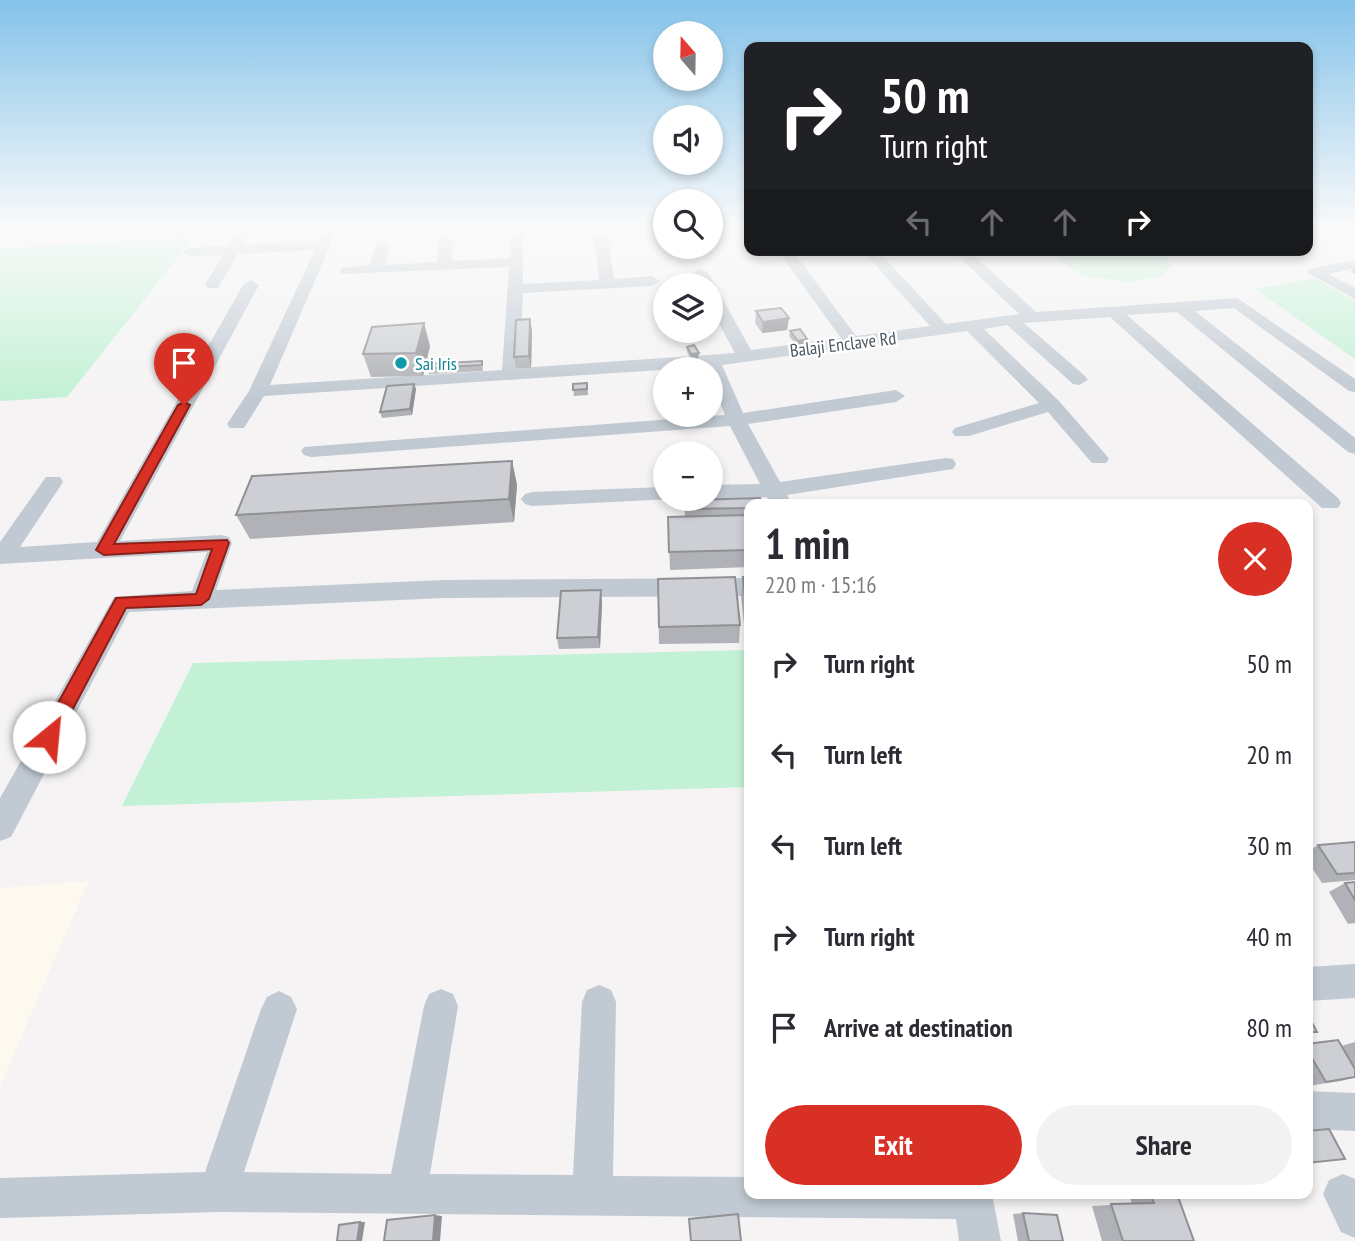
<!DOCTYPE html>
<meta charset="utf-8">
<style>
body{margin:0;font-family:"PT Sans Narrow",sans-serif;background:#f2f2f3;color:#2b2b33;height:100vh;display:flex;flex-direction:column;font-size:26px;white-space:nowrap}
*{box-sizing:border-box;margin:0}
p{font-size:23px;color:#7c7c81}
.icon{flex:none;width:38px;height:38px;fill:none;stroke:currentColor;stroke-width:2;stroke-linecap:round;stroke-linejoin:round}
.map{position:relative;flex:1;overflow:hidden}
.panel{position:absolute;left:744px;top:499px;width:569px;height:700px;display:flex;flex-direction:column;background:#fff;border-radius:14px;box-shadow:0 4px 10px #0003}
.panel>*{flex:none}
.guide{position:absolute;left:744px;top:42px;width:569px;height:214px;border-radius:14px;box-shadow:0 4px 10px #0003;background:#202124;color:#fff;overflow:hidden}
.needle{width:46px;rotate:340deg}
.fabs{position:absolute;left:653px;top:21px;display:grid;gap:14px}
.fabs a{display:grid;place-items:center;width:70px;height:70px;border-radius:50%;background:#fff;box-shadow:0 4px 10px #0003;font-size:35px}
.pin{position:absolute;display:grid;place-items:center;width:60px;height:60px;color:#fff;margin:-72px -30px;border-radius:50% 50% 50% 0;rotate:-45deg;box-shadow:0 0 7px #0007}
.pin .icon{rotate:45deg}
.me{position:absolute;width:77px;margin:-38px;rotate:28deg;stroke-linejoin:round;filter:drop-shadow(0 0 5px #0008)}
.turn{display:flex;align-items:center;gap:24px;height:147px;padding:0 21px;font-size:32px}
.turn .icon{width:91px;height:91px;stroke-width:2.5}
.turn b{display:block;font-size:49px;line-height:60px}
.lanes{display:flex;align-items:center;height:66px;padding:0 21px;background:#0003;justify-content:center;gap:35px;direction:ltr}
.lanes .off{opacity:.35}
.round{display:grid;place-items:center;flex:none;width:74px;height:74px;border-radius:37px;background:#f2f2f3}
.head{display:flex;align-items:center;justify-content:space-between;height:119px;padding:0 21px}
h1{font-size:42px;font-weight:700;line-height:52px}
.button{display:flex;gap:14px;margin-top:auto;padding:14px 21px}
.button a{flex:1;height:80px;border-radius:42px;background:#d93025;color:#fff;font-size:28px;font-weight:700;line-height:80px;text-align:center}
.button a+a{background:#f2f2f3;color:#2b2b33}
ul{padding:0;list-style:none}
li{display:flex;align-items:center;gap:21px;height:91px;padding:0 21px}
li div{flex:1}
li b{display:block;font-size:26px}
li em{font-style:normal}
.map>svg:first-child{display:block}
</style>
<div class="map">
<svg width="1355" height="1241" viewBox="0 0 1355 1241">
<rect width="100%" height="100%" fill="#f5f3f3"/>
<path fill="#fdf9ef" d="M89 881 41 991 0 1088V888Z"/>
<g fill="#c3f1d5">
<path d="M194 237 67 397 0 401V248Z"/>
<path d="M1046 250H1164L1171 265 1164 276 1126 282 1080 275Z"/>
<path d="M1314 278 1355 301V359L1255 289Z"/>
<path d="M749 650V787L122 806 193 663Z"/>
</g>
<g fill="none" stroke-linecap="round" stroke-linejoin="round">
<g fill="#c1cad2" fill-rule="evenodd">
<path d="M176 225H190L184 234 179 235 172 231Z"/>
<path d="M240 225H254L243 245 319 241 325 225H339L270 385 502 370 509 267 342 274 340 271 342 268 370 265 376 245 383 241 390 245 385 265 437 262 439 240 446 236 453 240 452 261 510 258 511 235 518 231 523 232V284L599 280 594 238 601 234 608 238 614 279 652 276 660 281 652 286 523 293 520 368 735 353 710 307V285H699L692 273 700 268 708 273 751 350 841 338 777 250H792L856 336 930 326 862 250H877L946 324 1019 314 952 250H968L1036 312 1237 298 1355 379V392L1349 391 1234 308 1195 311 1355 438V454L1348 452 1177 312 1127 315 1338 498 1341 503 1338 508H1322L1110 317 1024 323 1085 376 1088 380 1079 385 1073 384 1007 325 984 329 1059 401 1106 455 1109 459 1106 463H1092L1048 412 969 436H955L952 432 955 428 1039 403 967 331 722 365 743 413 896 390 905 396 896 402 748 424 780 482 946 458 953 459 956 464 953 469 946 470 787 495 792 504H770L767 497 710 499H709L710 485 760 484 730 426 311 457 304 455 301 451 304 447 725 415 710 379V369L706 367 264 396 244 428H230L227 424 249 391 315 250 238 254 218 288H208L205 285 223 255 190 256 183 252 190 248 228 246Z"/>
<path d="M1355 260V268L1328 274 1355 288V299L1306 272 1309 269Z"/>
<path d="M251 280 259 285 120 541 221 535 229 537 232 543 216 590 444 580 749 578V596L444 598 129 612 11 837 0 841V798L114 597 192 591 207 552 0 564V542L46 477H60L63 482 20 547 97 542 243 285Z"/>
<path d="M665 487V499H672L532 506 525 504 521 499 525 494 532 492Z"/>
<path d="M1355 964V998L1307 1001V967Z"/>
<path d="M599 985 611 990 616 1002 613 1176 749 1177V1194H992L1001 1241H959L956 1219 218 1212 0 1218V1178L205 1172 261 1009 267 997 279 991 291 997 297 1009 244 1172 391 1174 424 1006 429 994 441 989 453 994 458 1006 430 1174 573 1175 582 1002 587 990Z"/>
<path d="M1307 1091 1355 1093V1131L1307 1129Z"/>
<path d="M1343 1174 1355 1179V1238L1341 1232 1323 1194 1329 1180Z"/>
</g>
</g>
<g fill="#b0b2b7">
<path d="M1355 266V274L1351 272Z"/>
<path d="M756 311 789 318 787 330 762 333 755 323Z"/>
<path d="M530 319 532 331 531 368H516L514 357Z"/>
<path d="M790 331 807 345 797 346 789 336Z"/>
<path d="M430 346 423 376 371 377 363 354Z"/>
<path d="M687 347 699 353 698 359 691 360 687 352Z"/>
<path d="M482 361 483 371 429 374 427 368Z"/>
<path d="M587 383 588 395 574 396 573 384Z"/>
<path d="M414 384 416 389 412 415 382 418 380 412Z"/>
<path d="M512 461 517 485 514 522 250 539 236 515Z"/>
<path d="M684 499 749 504V567L670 570 668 517H685Z"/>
<path d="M743 577H749V644H746L741 595Z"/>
<path d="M658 579 740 625 739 643 659 644Z"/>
<path d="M602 602 600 648 559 649 557 638Z"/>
<path d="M1355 842V880L1322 883 1307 860V852L1318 845Z"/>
<path d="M1355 882V923L1348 924 1329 892 1345 883Z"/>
<path d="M1355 1042V1077L1341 1081 1308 1086 1307 1084V1044L1341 1046Z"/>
<path d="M1005 1194H1061L1006 1197Z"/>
<path d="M1129 1194H1177L1194 1241H1102L1092 1206 1132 1204Z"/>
<path d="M1023 1213 1063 1241H1018L1013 1214Z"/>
</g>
<g fill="#909195">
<path d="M789 318 787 330 762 333 763 322Z"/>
<path d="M530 319 532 331 531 368 529 356Z"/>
<path d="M424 323 430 346 423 376 416 353Z"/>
<path d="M807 339V345L797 346 798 341Z"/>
<path d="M699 353 698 359 691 360V354Z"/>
<path d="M414 384 416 389 412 415 410 409Z"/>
<path d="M512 461 517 485 514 522 509 499Z"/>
<path d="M601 590 602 602 600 648 598 637Z"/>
<path d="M435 1215 442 1216 440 1241H433Z"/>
<path d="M360 1222H365L362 1241H357Z"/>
</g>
<g fill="#cdcfd5" stroke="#909195" stroke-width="2">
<path d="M781 308 789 318 763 322 756 311Z"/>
<path d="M530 319 529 356 514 357 516 320Z"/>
<path d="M424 323 416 353 363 354 372 327Z"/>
<path d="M800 329 807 339 798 341 790 331Z"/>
<path d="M694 345 699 353 691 354 687 347Z"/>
<path d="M482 361V365L427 368 428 364Z"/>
<path d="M587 383V389L573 390V384Z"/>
<path d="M414 384 410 409 380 412 387 386Z"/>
<path d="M512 461 509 499 236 515 252 476Z"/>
<path d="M760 498 761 504H749V508L686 509 685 499H694V500Z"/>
<path d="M749 515V550L669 552 668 517Z"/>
<path d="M735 577 740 625 659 627 658 579Z"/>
<path d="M743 577H749V627H748Z"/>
<path d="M601 590 598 637 557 638 561 591Z"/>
<path d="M1355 842V873L1337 874 1318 845Z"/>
<path d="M1355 882V900L1345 883Z"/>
<path d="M1307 1013 1317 1032H1307Z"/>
<path d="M1338 1040 1355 1069V1077L1326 1082 1307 1050V1044Z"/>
<path d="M1329 1129 1345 1159 1307 1163V1131Z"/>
<path d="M1016 1194H1051L1016 1195Z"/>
<path d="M1150 1194H1177L1194 1241H1123L1111 1204 1154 1203Z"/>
<path d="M1023 1213 1057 1215 1063 1241H1029Z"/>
<path d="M738 1214 741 1241H691L689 1219Z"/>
<path d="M435 1215 433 1241H384L387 1220Z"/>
<path d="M360 1222 357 1241H337L339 1225Z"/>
</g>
<linearGradient id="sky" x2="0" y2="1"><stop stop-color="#85c3ea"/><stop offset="0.57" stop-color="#fafafa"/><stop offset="1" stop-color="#fafafa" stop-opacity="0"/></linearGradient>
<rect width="1355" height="398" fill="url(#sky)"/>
<path fill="#d93025" stroke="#8d1f18" stroke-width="2" d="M184 402 190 405 114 544 227 540 229 543 209 599 201 605 126 608 55 743 49 745 42 743 40 737 42 732 116 598 196 594 212 549 104 555 96 550 178 405Z"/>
<circle fill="#0f9aa8" stroke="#fff" stroke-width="2.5" cx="401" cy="363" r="7"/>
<g text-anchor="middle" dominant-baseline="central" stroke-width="5" stroke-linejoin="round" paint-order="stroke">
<g font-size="18" fill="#4a5661" stroke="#fff">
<text transform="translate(843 344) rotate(-7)">Balaji Enclave Rd</text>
</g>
<g font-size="18" fill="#0d838f" stroke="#fff" text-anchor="start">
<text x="415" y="363">Sai Iris</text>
</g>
</g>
</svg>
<div class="fabs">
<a><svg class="needle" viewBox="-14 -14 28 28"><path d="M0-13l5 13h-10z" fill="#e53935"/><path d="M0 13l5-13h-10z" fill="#7c7c81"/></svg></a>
<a><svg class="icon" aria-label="sound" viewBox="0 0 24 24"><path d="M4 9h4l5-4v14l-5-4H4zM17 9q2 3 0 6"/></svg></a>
<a><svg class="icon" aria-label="search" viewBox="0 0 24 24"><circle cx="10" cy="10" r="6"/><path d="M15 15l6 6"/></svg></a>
<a><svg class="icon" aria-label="layers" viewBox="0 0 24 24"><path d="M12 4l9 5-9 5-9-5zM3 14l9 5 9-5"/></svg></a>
<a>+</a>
<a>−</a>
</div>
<div class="pin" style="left:184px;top:405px;background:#d93025"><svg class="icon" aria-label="arrive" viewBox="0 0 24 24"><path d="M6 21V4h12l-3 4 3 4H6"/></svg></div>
<svg class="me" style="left:49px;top:737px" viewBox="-20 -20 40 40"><circle r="19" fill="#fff"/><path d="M0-13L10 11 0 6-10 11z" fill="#d93025"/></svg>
<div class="guide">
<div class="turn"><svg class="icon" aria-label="right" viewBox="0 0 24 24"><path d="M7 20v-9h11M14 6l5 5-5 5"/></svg><div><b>50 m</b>Turn right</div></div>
<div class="lanes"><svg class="icon off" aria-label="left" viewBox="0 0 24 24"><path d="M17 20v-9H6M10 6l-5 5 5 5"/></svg><svg class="icon off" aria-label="ahead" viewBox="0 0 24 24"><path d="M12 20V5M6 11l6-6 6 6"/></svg><svg class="icon off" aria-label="ahead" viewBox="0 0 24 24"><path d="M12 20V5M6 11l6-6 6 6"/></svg><svg class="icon" aria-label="right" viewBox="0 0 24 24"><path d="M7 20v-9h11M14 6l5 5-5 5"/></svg></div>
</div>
<section class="panel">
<div class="head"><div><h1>1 min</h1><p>220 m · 15:16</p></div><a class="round" style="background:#d93025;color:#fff"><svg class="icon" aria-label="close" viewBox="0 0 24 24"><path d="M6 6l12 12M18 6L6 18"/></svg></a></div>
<ul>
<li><svg class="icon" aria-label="right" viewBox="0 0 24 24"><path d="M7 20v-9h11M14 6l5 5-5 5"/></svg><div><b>Turn right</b></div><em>50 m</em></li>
<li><svg class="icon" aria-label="left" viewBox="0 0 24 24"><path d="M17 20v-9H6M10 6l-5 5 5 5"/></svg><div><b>Turn left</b></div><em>20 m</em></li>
<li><svg class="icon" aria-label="left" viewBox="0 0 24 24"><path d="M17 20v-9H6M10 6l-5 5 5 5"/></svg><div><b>Turn left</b></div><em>30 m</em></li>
<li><svg class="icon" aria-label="right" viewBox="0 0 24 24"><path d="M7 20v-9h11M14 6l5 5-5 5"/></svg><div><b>Turn right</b></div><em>40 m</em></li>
<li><svg class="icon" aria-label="arrive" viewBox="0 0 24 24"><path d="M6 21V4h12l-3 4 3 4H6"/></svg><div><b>Arrive at destination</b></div><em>80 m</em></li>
</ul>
<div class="button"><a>Exit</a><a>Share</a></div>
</section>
</div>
